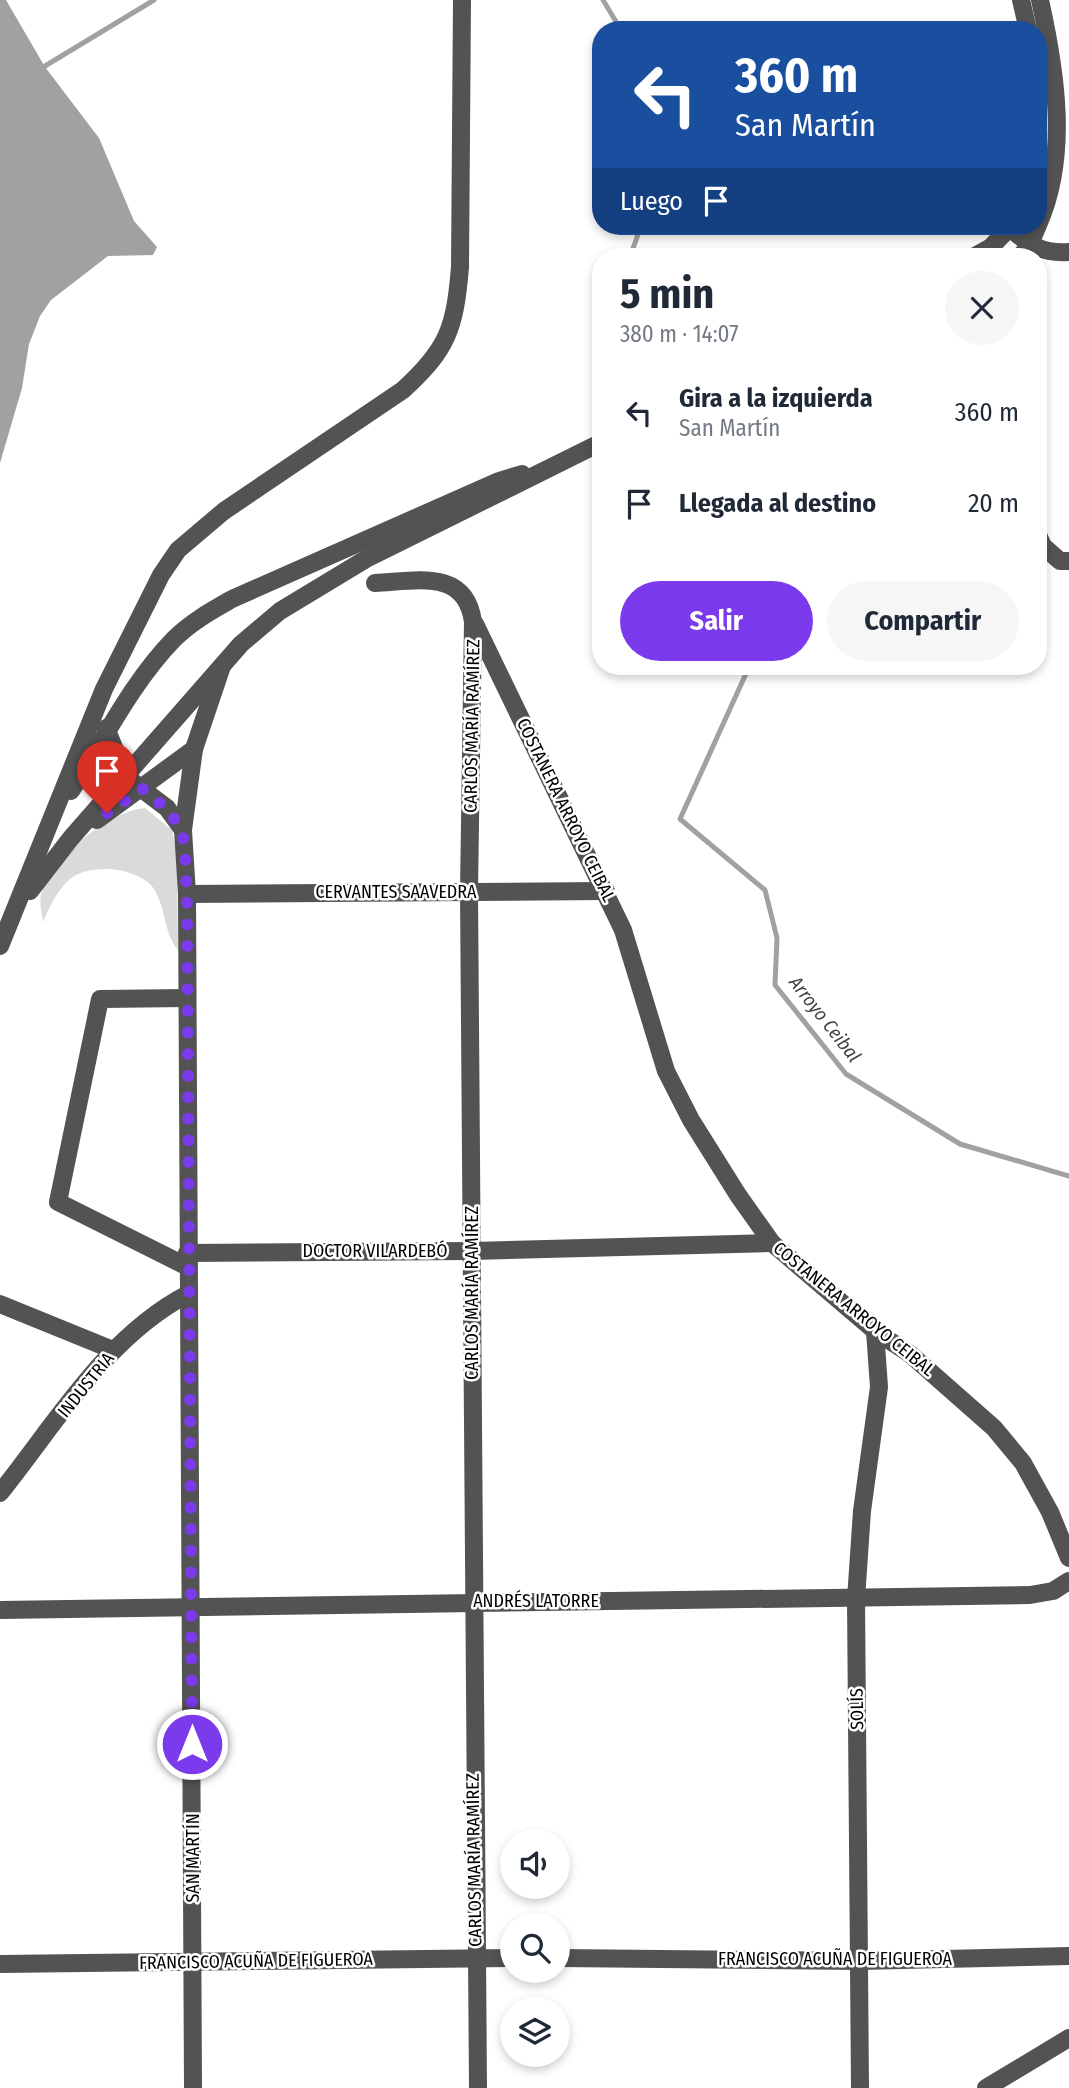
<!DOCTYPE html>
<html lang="es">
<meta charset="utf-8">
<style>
body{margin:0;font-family:"Fira Sans Condensed",sans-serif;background:#f6f6f7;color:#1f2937;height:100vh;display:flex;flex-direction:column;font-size:26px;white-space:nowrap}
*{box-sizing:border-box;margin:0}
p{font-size:23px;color:#747a83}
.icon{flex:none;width:38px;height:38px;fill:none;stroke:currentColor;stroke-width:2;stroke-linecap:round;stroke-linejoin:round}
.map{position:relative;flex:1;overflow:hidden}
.sheet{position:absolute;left:592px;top:248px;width:455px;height:427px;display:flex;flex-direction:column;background:#fff;border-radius:28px;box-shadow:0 4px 10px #0003}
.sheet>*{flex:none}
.hud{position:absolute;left:592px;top:21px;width:455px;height:214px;border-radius:28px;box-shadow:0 4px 10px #0003;background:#1a4fa0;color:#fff;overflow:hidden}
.controls{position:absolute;left:500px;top:1829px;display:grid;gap:14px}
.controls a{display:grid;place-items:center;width:70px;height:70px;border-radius:50%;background:#fff;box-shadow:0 4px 10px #0003;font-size:35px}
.pin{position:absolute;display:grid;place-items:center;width:60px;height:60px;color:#fff;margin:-72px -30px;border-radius:50% 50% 50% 0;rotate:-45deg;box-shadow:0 0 7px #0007}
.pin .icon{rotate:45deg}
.me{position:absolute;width:77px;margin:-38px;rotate:0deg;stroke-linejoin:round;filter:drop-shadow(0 0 5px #0008)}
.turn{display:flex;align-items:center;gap:24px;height:147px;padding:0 28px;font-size:32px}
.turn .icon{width:91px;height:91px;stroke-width:2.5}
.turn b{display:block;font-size:49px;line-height:60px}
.then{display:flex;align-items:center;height:66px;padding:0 28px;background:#0003;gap:14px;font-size:26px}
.round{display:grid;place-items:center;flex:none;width:74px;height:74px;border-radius:37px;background:#f6f6f7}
.summary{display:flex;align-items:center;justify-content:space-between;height:119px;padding:0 28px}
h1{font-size:42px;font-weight:700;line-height:52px}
.primary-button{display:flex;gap:14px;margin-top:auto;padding:14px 28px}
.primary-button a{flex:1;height:80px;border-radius:42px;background:#7c3aed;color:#fff;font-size:28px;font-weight:700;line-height:80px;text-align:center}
.primary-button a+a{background:#f6f6f7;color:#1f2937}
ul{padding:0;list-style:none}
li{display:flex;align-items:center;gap:21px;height:91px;padding:0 28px}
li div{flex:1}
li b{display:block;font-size:26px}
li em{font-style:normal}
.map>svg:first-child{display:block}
</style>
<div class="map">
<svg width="1069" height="2088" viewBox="0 0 1069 2088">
<rect width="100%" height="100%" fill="#fff"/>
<path fill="#dadada" d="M145 808 172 830 177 853 178 950C164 934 166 908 154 889 139 867 89 862 69 880 56 892 50 906 43 922 42 914 39 903 41 895 50 859 109 811 145 808Z"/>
<path fill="#a1a1a1" d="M0 0H6L45 67 99 138 134 221 157 247 153 255 108 256 51 300 40 316 29 344 22 388 0 463Z"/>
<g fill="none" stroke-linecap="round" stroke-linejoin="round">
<g stroke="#a1a1a1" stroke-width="5">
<path d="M603 0 621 30"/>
<path d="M40 69 154 0"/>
<path d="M630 257 641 226"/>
<path d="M749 667 680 819 765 890 777 938 775 985 846 1074 960 1144 1069 1176"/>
</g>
<g stroke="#535353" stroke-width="18">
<path d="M1021 0 1028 30"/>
<path d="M1038 108V112"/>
<path d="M1010 228C1029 245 1043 254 1069 252"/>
<path d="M973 257 991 247 1011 226"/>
<path d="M1019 257C1029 249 1033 237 1038 225 1069 156 1056 72 1040 0"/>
<path d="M1038 535 1043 546 1060 561H1069"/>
<path d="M375 583C416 581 466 568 473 622L469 891 478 2088"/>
<path d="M475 624 623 930 666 1071 691 1120 738 1195 772 1243 875 1331 910 1354 994 1428 1023 1463 1050 1512 1069 1558"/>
<path d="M106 728 126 777 167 808 183 830"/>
<path d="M71 791C103 741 132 682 174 639 191 622 211 611 232 599L499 481 522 474"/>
<path d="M97 820 194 749"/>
<path d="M30 891 71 838 241 644 280 611 366 559 600 443"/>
<path d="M187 894 606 891"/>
<path d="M0 946 104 689 161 575 178 550 224 511 403 390C448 349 455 328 460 267L462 0"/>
<path d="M187 998 100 999 58 1202 188 1267"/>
<path d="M187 1253 472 1251 772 1243"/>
<path d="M0 1304 113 1350"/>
<path d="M0 1493C56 1423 107 1336 188 1294"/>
<path d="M0 1610 1030 1595 1053 1591 1069 1581"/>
<path d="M558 1958 860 1961 1069 1956"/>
<path d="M0 1964 513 1958"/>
<path d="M193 2088 187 894 183 830 194 749 222 666"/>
<path d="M860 2088 856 1599 862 1511 879 1387 875 1331"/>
<path d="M986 2088 1069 2038"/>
</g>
</g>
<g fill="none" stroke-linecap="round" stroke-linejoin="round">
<path stroke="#7c3aed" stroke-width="12" stroke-dasharray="0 21.6" d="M107 813 143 789C192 828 183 835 187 894L192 1744"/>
</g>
<g text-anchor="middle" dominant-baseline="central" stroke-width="5" stroke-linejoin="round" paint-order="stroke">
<g font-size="18" fill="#000" stroke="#fff">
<text transform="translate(472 726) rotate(-89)">CARLOS MARÍA RAMÍREZ</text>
<text transform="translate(566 810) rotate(64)">COSTANERA ARROYO CEIBAL</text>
<text x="396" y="892">CERVANTES SAAVEDRA</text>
<text x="375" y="1251">DOCTOR VILARDEBÓ</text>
<text transform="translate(472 1293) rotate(-90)">CARLOS MARÍA RAMÍREZ</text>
<text transform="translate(854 1309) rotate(39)">COSTANERA ARROYO CEIBAL</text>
<text transform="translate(86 1385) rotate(-51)">INDUSTRIA</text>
<text x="536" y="1601">ANDRÉS LATORRE</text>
<text transform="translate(857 1709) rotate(-91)">SOLÍS</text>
<text transform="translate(193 1858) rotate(-90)">SAN MARTÍN</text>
<text transform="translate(474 1860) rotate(-91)">CARLOS MARÍA RAMÍREZ</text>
<text x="835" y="1959">FRANCISCO ACUÑA DE FIGUEROA</text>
<text transform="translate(256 1961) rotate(-1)">FRANCISCO ACUÑA DE FIGUEROA</text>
</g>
<g font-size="19" font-style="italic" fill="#424242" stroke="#fff">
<text transform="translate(825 1019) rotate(52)">Arroyo Ceibal</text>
</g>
</g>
</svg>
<div class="controls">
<a><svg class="icon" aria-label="sound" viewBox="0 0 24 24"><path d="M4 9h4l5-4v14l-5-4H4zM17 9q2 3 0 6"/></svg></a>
<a><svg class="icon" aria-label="search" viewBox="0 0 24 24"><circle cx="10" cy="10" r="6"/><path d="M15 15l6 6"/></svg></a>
<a><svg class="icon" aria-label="layers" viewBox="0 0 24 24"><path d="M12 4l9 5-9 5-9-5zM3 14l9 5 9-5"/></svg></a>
</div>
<div class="pin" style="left:107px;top:813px;background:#d93025"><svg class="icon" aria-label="arrive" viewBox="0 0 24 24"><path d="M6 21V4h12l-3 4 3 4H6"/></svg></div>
<svg class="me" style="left:192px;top:1744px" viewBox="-20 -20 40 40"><circle r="17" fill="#7c3aed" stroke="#fff" stroke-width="3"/><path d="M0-11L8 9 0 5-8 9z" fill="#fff"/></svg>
<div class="hud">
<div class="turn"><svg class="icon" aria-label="left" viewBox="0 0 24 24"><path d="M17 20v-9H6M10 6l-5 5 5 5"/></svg><div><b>360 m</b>San Martín</div></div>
<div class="then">Luego<svg class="icon" aria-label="arrive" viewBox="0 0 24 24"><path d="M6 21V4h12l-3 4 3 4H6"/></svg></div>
</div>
<section class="sheet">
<div class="summary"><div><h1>5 min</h1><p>380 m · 14:07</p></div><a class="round"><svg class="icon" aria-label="close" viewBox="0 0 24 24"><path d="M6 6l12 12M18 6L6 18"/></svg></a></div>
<ul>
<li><svg class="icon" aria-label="left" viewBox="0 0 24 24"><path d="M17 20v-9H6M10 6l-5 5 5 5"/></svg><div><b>Gira a la izquierda</b><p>San Martín</p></div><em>360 m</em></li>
<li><svg class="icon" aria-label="arrive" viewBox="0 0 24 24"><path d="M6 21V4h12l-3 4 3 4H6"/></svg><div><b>Llegada al destino</b></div><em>20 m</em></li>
</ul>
<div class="primary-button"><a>Salir</a><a>Compartir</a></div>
</section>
</div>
